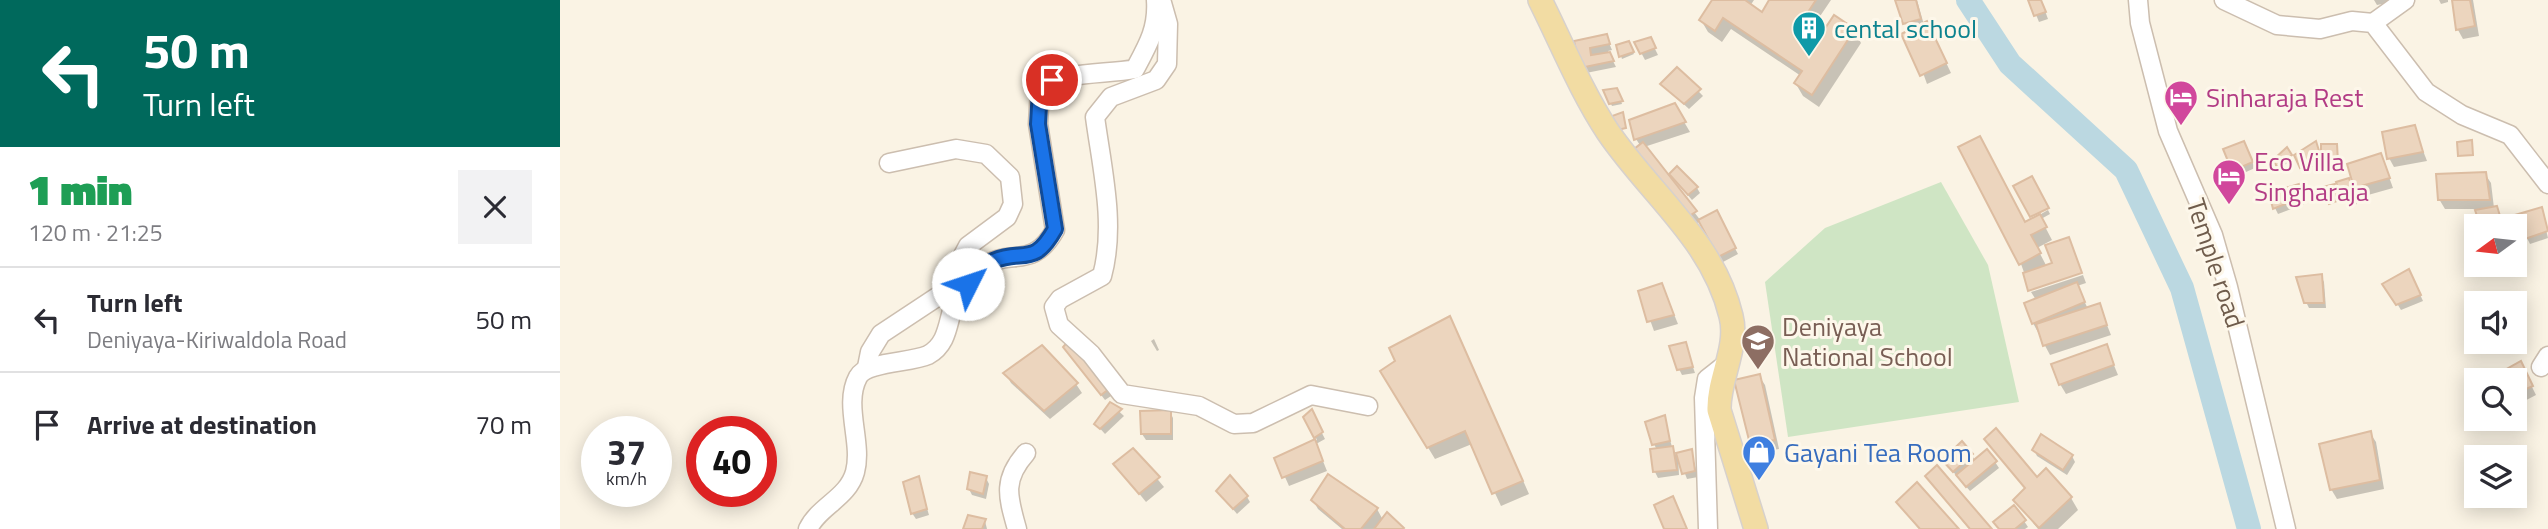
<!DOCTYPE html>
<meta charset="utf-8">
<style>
body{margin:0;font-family:"Titillium Web",sans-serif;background:#f2f2f3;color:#2b2b33;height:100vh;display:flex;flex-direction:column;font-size:26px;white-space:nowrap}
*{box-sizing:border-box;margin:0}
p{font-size:23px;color:#7c7c81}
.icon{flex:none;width:38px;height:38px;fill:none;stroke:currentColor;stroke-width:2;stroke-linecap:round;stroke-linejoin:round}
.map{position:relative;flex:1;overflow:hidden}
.sheet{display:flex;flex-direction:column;background:#fff;width:560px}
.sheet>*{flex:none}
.guide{background:#00695c;color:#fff;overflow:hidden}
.needle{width:46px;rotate:255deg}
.buttons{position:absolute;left:1904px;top:214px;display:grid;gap:14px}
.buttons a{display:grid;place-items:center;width:63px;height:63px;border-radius:0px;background:#fff;box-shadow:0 4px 18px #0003;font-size:35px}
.speed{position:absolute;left:21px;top:416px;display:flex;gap:14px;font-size:35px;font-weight:700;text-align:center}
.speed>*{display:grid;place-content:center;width:91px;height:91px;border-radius:50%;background:#fff;box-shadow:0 4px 18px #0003;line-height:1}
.speed small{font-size:18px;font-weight:400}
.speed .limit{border:10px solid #d22;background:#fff;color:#111}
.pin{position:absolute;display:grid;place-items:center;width:60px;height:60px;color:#fff;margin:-30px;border:4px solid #fff;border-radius:50%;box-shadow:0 2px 7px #0007}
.me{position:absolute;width:77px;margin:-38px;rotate:49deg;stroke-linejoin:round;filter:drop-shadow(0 0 5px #0008)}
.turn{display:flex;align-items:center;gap:24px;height:147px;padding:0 28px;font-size:32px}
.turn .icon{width:91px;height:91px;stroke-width:2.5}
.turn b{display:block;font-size:49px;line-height:60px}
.round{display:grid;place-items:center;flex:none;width:74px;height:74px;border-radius:0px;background:#f2f2f3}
.summary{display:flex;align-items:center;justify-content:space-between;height:119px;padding:0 28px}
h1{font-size:42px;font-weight:800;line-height:52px;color:#1e9e55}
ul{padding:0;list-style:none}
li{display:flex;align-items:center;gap:21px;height:105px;padding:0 28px;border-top:2px solid #e1e1e2}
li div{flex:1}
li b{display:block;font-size:26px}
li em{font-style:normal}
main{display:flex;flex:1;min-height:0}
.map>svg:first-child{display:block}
</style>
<main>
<section class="sheet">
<div class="guide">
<div class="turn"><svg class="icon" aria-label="left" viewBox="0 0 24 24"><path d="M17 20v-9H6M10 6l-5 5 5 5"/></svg><div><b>50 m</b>Turn left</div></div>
</div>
<div class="summary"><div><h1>1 min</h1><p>120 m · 21:25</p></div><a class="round"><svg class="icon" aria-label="close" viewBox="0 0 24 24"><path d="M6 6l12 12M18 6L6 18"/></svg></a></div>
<ul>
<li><svg class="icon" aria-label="left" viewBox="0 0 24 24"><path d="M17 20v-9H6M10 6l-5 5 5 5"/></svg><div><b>Turn left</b><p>Deniyaya-Kiriwaldola Road</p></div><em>50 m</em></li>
<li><svg class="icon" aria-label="arrive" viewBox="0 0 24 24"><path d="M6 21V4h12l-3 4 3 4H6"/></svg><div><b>Arrive at destination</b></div><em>70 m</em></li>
</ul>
</section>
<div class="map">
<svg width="1988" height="529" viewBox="0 0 1988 529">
<rect width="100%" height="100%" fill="#faf3e4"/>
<path fill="#cfe5c4" d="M1381 182 1428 265 1459 402 1228 437 1205 282 1265 228Z"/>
<g fill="#0003">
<path d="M1154 0H1194L1190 6 1202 14 1211 0H1271L1244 40 1254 47 1274 17 1294 30 1301 43 1259 107 1243 96 1236 84 1241 76 1171 29 1162 42 1148 32 1141 20Z"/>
<path d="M1337 0H1357L1364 25 1372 33 1391 73 1367 84Z"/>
<path d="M1470 0H1481L1488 19 1479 22Z"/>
<path d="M1814 0H1842L1817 5Z"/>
<path d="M1879 0H1888V2L1881 4Z"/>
<path d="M1894 0H1913L1919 36 1903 39 1898 30Z"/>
<path d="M1046 36 1052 50 1048 51 1056 67 1026 73 1017 42Z"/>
<path d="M1090 39 1098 55 1085 60 1076 43Z"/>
<path d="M1068 43 1074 54 1062 59 1058 46Z"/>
<path d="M1117 69 1143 96 1129 109 1102 84Z"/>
<path d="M1045 92H1058L1062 104 1052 106Z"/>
<path d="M1114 105 1130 132 1084 147 1141 221 1156 213 1178 254 1163 262 1140 221 1133 227 1076 139Z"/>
<path d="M1854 127 1867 161 1834 167 1829 158Z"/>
<path d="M1755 143 1761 159 1776 146 1780 168 1766 165 1763 160 1745 172 1736 155Z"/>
<path d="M1687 150 1695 168 1677 176 1674 170Z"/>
<path d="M1726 150 1732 159 1720 169 1715 160Z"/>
<path d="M1821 155 1833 188 1801 197 1789 165Z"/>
<path d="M1925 174 1931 183 1934 208 1949 226H1923L1916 209H1885L1879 199Z"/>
<path d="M1115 180 1137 188 1140 193 1132 200Z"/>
<path d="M1738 186 1744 204 1718 214 1715 208Z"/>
<path d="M1791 186 1797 204 1788 206 1785 200Z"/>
<path d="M1981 209 1988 238 1970 244 1967 238Z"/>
<path d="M1488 210 1490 214 1481 219 1492 240 1477 248 1487 267 1494 264 1508 239 1522 272 1470 289 1461 264 1464 224Z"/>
<path d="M1523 275 1526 283 1517 286 1528 309 1539 305 1551 335 1490 355 1473 323 1476 300 1471 292Z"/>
<path d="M1761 276 1764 282 1766 308H1749L1746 302Z"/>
<path d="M1852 277 1863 301 1841 310 1825 284Z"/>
<path d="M1102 285 1118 324 1094 331 1080 292Z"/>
<path d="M896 331 969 494 941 506 912 444 875 459 822 372Z"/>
<path d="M594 339 599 350 597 351 591 341Z"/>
<path d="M1125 344 1135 373 1122 375 1119 369Z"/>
<path d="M1546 346 1558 375 1506 394 1500 384Z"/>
<path d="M509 353 548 390 551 396 545 400Z"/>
<path d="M1965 373 1976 395 1955 406V380Z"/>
<path d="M446 374 516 384 522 393 490 419 451 383Z"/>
<path d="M1199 376 1205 385 1219 449 1197 453 1192 444 1176 381Z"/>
<path d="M551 404 564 416 545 434 536 424Z"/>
<path d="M610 412 613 418V440H586L582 434Z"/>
<path d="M751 412 765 439 756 444 767 471 729 486 717 459 757 440 745 417Z"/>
<path d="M1104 417 1112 447 1116 455 1131 451 1138 477 1127 479 1118 455 1119 475 1098 478 1095 472 1097 450 1094 444Z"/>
<path d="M1810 433 1816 442 1824 489 1777 499 1771 489Z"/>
<path d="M1426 439 1477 479 1511 498 1518 510 1498 529H1478L1455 500 1466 490Z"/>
<path d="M573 450 604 487 586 502 555 464Z"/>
<path d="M1474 450 1512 456 1515 462 1507 475 1477 456Z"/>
<path d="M1412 455 1415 461 1435 462 1439 468 1410 491 1388 466Z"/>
<path d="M1367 477 1430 529H1409Z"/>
<path d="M358 478 369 515 356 519 352 513Z"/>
<path d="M426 478 429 484 426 499 412 495 409 489Z"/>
<path d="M658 491 687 497 690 502 677 514Z"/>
<path d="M753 500 817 509 823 520 842 529H782L758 509Z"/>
<path d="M1338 503 1397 529H1359Z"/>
<path d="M425 521 427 529H405Z"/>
<path d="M1464 521 1468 527 1465 529H1440Z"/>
</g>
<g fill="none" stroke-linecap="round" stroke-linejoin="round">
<path stroke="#bbd8e1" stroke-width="24" d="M1408 0 1450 64 1566 170 1622 288 1689 529"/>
</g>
<g fill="#ecd5be" stroke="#ddbda1" stroke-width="2">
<path d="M1152 0H1185L1202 12 1209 0H1256L1235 32 1254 45 1274 15 1295 29 1252 95 1234 83 1242 71 1163 18 1155 31 1139 20Z"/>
<path d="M1335 0H1356L1361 19 1343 24Z"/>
<path d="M1468 0H1481L1486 12 1474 16Z"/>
<path d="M1892 0H1910L1915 26 1896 30Z"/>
<path d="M1367 21 1387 63 1360 76 1341 34Z"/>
<path d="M1047 34 1050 44 1030 48 1031 55 1050 52 1054 61 1020 68 1014 41Z"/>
<path d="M1091 37 1096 48 1080 54 1074 42Z"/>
<path d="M1069 41 1074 52 1059 57 1056 45Z"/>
<path d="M1117 67 1141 89 1124 104 1100 84Z"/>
<path d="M1057 88 1063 101 1049 104 1043 90Z"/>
<path d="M1115 103 1126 122 1074 140 1069 120Z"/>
<path d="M1063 112 1066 128 1057 130 1052 116Z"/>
<path d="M1855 125 1863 152 1827 159 1822 132Z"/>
<path d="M1420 136 1465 222 1480 214 1487 227 1471 235 1481 253 1459 265 1398 147Z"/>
<path d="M1912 140 1913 155 1898 156 1897 142Z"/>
<path d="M1684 141 1693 162 1672 171 1663 149Z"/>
<path d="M1756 141 1760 154 1740 168 1734 155Z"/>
<path d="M1083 142 1137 211 1126 218 1069 153Z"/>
<path d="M1761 144H1777L1778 162 1761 160Z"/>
<path d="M1727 147 1732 155 1717 167 1713 160Z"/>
<path d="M1821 153 1830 178 1794 188 1787 164Z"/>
<path d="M1117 166 1138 187 1128 195 1109 174Z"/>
<path d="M1926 172 1930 200H1878L1876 174Z"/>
<path d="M1472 176 1489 208 1470 217 1453 186Z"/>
<path d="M1789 178 1795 198 1783 201 1776 182Z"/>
<path d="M1739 184 1742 197 1713 209 1709 193Z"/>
<path d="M1775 184 1780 200 1769 204 1763 187Z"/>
<path d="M1937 206 1940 216 1919 222 1915 210Z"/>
<path d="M1982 207 1988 231 1965 239 1955 215Z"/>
<path d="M1157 210 1176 248 1158 257 1138 220Z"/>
<path d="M1946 217 1948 226H1924L1923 224Z"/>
<path d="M1509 237 1522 273 1468 291 1463 273 1492 263 1485 245Z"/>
<path d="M1849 269 1861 295 1836 305 1822 284Z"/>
<path d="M1762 274 1764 303H1744L1736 277Z"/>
<path d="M1517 282 1525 302 1472 324 1464 303Z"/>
<path d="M1102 283 1114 315 1087 322 1078 291Z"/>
<path d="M1540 303 1547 325 1483 346 1476 324Z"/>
<path d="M890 316 963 481 932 494 905 431 867 448 820 371 835 361 829 348Z"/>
<path d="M510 339 549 389 541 395 503 347Z"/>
<path d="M1126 342 1133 367 1117 370 1109 346Z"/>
<path d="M1547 344 1554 365 1499 385 1491 364Z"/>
<path d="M482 345 518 383 484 411 443 373Z"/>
<path d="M1961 361 1973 386 1955 394V380H1927Z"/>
<path d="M1200 374 1215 440 1190 444 1174 380Z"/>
<path d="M550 402 562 409 540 429 534 424Z"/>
<path d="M752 409 763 432 754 438 743 417Z"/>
<path d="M611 410V434H581L580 411Z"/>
<path d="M1105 415 1110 441 1092 445 1085 422Z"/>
<path d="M1436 428 1477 477 1486 468 1512 497 1479 528 1453 500 1465 488 1424 439Z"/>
<path d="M1811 431 1820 480 1770 490 1759 444Z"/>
<path d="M1481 434 1513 455 1503 470 1472 450Z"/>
<path d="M755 439 763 461 722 478 714 458Z"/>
<path d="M1402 441 1413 454 1393 472 1382 460Z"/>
<path d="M1113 446 1117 470 1093 472 1090 449Z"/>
<path d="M573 448 600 477 579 494 553 464Z"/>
<path d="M1132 449 1135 471 1122 474 1116 453Z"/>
<path d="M1427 449 1437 461 1406 487 1396 475Z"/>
<path d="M1377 465 1432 529H1410L1365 476Z"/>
<path d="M410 472 427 476 423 494 407 489Z"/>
<path d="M768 474 818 508 801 529H785L751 500Z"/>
<path d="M670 475 688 496 673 509 656 491Z"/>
<path d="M359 476 367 509 351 514 343 482Z"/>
<path d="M1357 482 1399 529H1360L1336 502Z"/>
<path d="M1113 496 1127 529H1104L1094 505Z"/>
<path d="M1454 505 1466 520 1455 529H1439L1433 522Z"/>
<path d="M827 512 844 528 843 529H814Z"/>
<path d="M408 515 426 519 422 529H403Z"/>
</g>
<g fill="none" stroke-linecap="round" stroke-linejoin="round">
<g stroke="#ccbeaf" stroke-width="21">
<g id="minor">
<path d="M1578 0 1580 23 1608 131 1653 235 1668 287 1726 529"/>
<path d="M1664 0 1717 25 1760 29 1792 21 1813 23 1866 92 1902 115 1950 135 1988 184"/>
<path d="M602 3 608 24 607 64 596 80 551 97 535 117C542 169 556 225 542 276L500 299 494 307 499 325 531 354 562 394 639 406 674 424 693 423 751 395 808 406"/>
<path d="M1813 23 1845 0"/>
<path d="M307 367 310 352 321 334 383 293 408 246 447 217 453 204 450 177 426 154 396 149 329 163"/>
<path d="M1981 367 1988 356"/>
<path d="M248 529C259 506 288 498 295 472 303 442 283 405 298 377 306 361 351 363 368 355 390 343 387 319 396 299 400 290 412 277 419 270 448 245 471 273 495 230L478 124 480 89C507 70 543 75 575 69 588 45 598 28 596 0"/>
<path d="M457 529C448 497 442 480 466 453"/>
<path d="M1148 529 1144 398 1147 379 1166 364"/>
</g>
</g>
<g stroke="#d7d1cd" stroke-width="26">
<path id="major" d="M980 0C1002 44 1021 91 1048 132 1090 194 1153 240 1171 316 1179 347 1158 379 1159 410L1196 529"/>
</g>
<use href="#minor" stroke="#fff" stroke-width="18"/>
<use href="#major" stroke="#f2dca3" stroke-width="23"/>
</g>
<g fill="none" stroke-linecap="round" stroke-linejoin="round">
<g stroke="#114b97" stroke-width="18">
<path id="route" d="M408 284C415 275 422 266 433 261 464 248 473 268 495 229L478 124 480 89 492 80"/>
</g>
<use href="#route" stroke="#1a73e8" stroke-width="12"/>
</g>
<defs>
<g id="building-pin" transform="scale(1.75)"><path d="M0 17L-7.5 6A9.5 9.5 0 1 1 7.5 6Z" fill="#0f9aa8" stroke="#fdf7ea"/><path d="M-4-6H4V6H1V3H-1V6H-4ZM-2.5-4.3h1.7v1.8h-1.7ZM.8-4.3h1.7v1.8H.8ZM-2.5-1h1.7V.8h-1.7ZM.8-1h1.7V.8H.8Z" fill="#fff"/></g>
<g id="hotel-pin" transform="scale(1.75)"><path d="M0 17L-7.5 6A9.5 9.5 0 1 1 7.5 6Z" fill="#d1479c" stroke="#fdf7ea"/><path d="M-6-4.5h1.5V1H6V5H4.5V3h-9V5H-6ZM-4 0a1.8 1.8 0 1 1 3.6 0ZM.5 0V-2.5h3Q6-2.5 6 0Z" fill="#fff"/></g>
<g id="school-pin" transform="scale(1.75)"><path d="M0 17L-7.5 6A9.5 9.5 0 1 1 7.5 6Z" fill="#8d6e63" stroke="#fdf7ea"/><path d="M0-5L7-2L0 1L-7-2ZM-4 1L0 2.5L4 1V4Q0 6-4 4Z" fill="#fff"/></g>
<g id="shop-pin" transform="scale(1.75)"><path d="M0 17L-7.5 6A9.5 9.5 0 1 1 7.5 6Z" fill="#3f7fe0" stroke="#fdf7ea"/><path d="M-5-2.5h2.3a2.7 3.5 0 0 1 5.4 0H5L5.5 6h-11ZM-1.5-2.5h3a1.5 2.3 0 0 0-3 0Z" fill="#fff"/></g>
</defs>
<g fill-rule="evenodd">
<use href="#building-pin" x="1249" y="28"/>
<use href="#hotel-pin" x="1621" y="97"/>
<use href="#hotel-pin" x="1669" y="176"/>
<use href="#school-pin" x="1198" y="341"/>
<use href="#shop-pin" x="1199" y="452"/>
</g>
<g text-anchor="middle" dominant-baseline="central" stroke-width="6" stroke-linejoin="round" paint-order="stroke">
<g font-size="26" fill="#0d838f" stroke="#fdf7ea" text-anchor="start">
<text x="1274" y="28">cental school</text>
</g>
<g font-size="26" fill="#b23c85" stroke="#fdf7ea" text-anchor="start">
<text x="1646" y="97">Sinharaja Rest</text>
<text x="1694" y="161">Eco Villa<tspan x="1694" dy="30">Singharaja</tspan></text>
</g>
<g font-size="26" fill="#6f5c4c" stroke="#fdf7ea">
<text transform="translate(1656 263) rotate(72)">Temple road</text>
</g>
<g font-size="26" fill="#785e54" stroke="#fdf7ea" text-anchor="start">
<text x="1222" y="326">Deniyaya<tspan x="1222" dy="30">National School</tspan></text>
</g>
<g font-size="26" fill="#366cbe" stroke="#fdf7ea" text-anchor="start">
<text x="1224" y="452">Gayani Tea Room</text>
</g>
</g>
</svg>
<div class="buttons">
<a><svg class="needle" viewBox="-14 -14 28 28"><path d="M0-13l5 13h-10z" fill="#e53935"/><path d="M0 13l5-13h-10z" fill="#7c7c81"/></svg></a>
<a><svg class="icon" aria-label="sound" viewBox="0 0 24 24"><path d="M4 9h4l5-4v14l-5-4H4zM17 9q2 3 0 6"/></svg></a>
<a><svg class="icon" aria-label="search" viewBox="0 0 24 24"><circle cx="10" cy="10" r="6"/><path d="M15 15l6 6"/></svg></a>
<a><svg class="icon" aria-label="layers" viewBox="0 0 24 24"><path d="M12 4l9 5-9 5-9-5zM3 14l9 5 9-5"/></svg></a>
</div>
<div class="speed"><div>37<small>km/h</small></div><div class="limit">40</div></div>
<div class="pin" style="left:492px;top:80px;background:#d93025"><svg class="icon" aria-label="arrive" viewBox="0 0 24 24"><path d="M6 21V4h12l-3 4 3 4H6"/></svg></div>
<svg class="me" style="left:408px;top:284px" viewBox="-20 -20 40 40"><circle r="19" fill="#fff"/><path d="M0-13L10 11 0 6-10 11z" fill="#1a73e8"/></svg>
</div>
</main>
